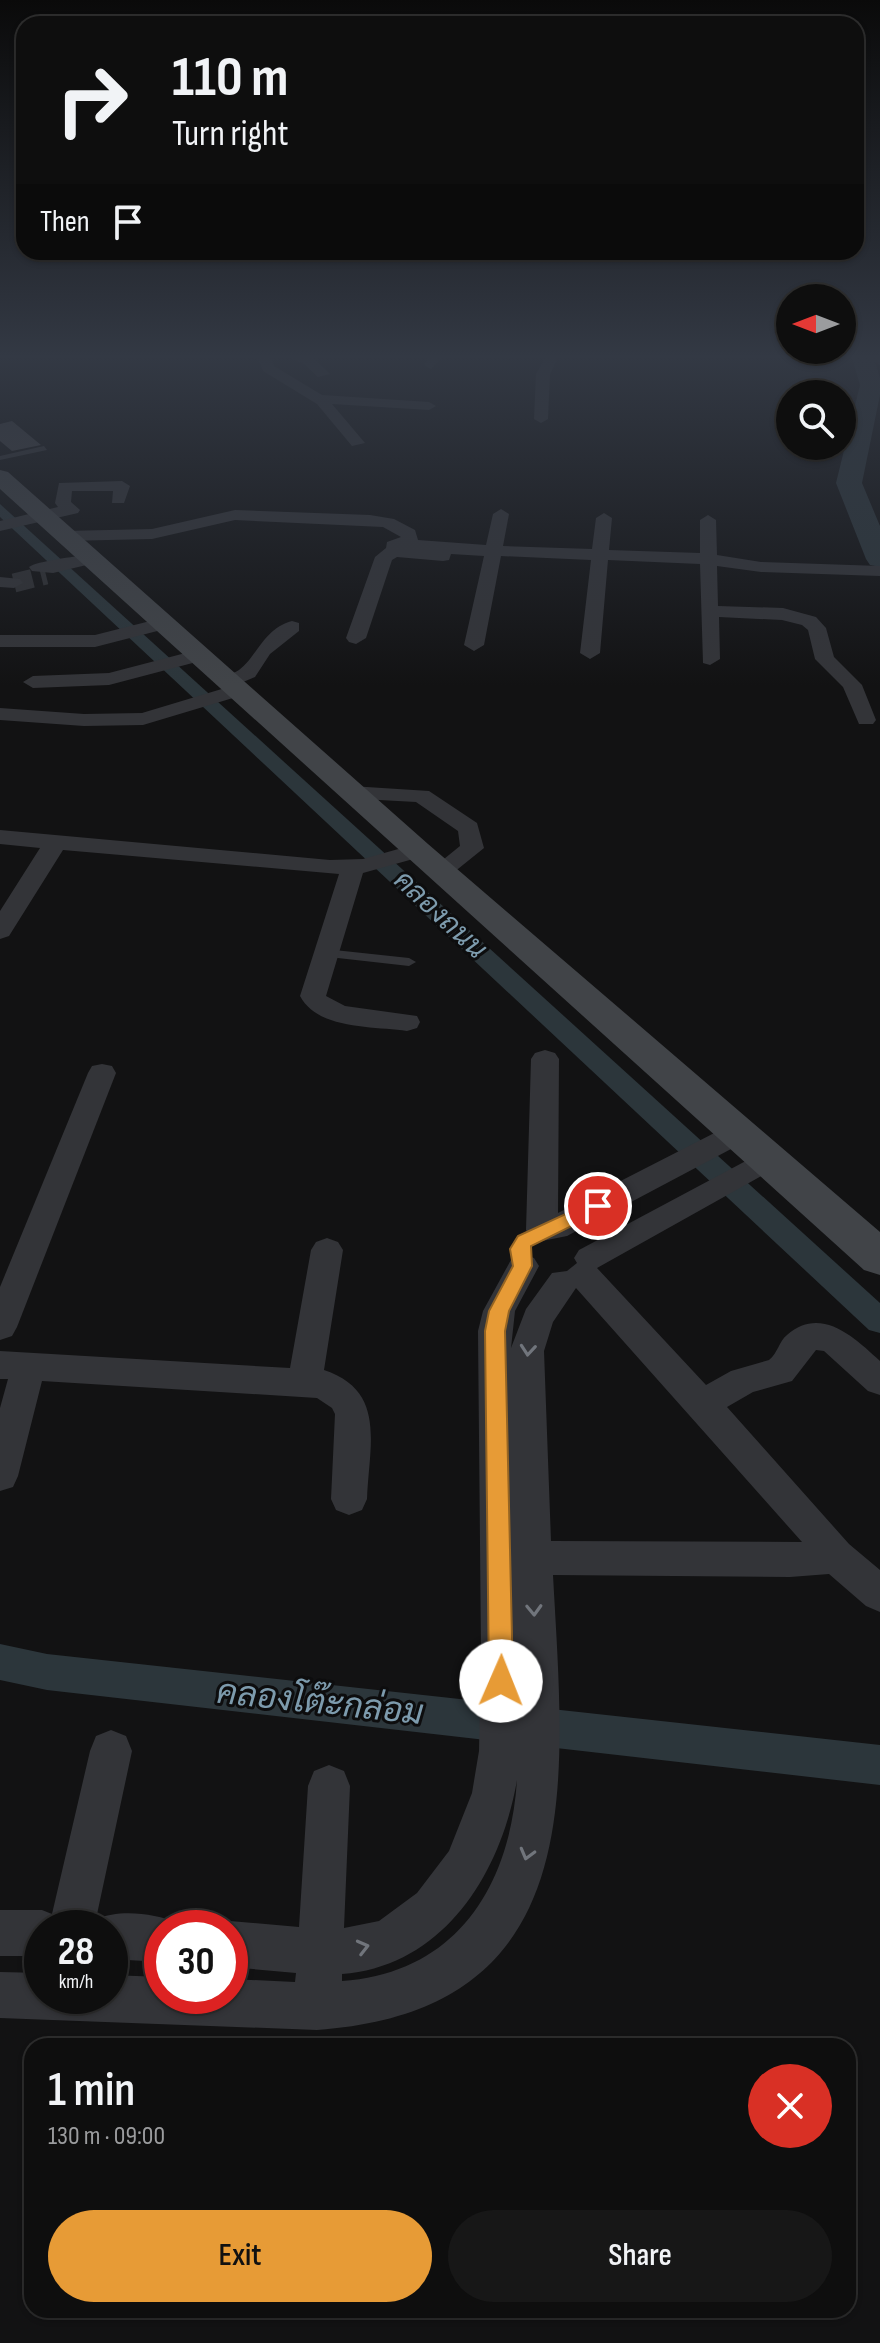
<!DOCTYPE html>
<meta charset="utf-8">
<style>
body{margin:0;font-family:"Sofia Sans Condensed",Sarabun,sans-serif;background:#171717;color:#f1f3f6;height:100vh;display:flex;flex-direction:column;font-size:30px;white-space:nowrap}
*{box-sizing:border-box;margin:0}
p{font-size:26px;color:#9b9c9e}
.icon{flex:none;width:44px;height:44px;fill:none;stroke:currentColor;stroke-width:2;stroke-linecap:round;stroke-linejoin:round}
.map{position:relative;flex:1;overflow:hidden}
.drawer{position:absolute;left:24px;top:2038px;width:832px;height:280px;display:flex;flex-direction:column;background:#0e0e0e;border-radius:24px;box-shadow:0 2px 6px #0004,0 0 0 2px #2e2e2e}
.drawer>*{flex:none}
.top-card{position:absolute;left:16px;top:16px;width:848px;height:244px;border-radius:24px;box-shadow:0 2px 6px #0004,0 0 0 2px #2e2e2e;background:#0e0e0e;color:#f1f3f6;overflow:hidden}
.needle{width:52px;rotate:270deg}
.controls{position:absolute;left:776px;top:284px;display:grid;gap:16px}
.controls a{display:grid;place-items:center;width:80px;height:80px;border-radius:50%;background:#0e0e0e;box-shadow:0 2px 6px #0004,0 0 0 2px #2e2e2e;font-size:40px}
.speed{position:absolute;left:24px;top:1910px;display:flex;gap:16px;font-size:40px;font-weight:700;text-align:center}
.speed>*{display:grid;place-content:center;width:104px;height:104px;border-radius:50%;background:#0e0e0e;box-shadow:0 2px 6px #0004,0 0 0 2px #2e2e2e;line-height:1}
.speed small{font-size:20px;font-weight:400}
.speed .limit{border:12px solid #d22;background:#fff;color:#111}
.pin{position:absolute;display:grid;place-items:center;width:68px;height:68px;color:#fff;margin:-34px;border:4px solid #fff;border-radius:50%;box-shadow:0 2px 8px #0007}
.me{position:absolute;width:88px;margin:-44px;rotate:1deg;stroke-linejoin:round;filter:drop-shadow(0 0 6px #0008)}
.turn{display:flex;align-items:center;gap:28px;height:168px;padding:0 24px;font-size:36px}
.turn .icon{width:104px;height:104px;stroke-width:2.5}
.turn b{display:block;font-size:56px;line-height:68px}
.then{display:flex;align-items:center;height:76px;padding:0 24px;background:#0003;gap:16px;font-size:30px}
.round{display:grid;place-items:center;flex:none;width:84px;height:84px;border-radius:42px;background:#171717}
.summary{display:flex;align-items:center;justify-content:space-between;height:136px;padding:0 24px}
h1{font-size:48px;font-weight:600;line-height:60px}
.cta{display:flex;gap:16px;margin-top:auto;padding:16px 24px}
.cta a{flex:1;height:92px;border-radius:48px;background:#e79b36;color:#111;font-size:32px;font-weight:600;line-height:92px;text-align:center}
.cta a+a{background:#171717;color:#f1f3f6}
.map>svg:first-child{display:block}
</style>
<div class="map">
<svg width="880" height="2343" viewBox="0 0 880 2343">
<rect width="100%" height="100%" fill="#121213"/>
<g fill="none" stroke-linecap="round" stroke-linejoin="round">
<g fill="#2c363b" fill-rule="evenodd">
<path d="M0 504 880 1303V1333L869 1330 0 517Z"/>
<path d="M0 1644 47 1654 880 1745V1785L47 1690 0 1680Z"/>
</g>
<path fill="#2c363b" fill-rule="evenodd" d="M852 358H874L880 378V395L862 483 880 526V567L870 565 866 559 836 483 860 385Z"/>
</g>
<path fill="#414246" d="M12 421 41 445 12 451 0 441V424Z"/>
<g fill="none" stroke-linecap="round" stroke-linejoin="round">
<path stroke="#2f3033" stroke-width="19" stroke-dasharray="19 9" stroke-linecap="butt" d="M14 583 46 575"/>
<g fill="#333438" fill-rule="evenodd">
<path d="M44 446 47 450 0 460V456Z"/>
<path d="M325 949 409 958 416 962 409 966 320 956V950Z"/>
</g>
<g fill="#333438" fill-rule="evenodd">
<path d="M258 358H271L274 366 322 395 429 402 436 406 429 410 332 404 365 443 352 446 317 404 263 371Z"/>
<path d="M289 358H314L330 374 318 377 304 364Z"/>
<path d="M428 358H441L431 369 424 365Z"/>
<path d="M545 358H558L550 374 548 419 541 423 534 419 536 374Z"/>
<path d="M869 358H880V365Z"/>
<path d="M122 481 130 486 124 503H112L113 491H72L71 502 80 510 78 513 0 531V521L58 507 55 503 59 483Z"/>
<path d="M501 509 509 514 503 546 592 549 596 518 604 513 612 518 609 550 700 553V520L708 515 716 520 717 555 761 562 880 566V576L761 572 717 566 718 606 783 608 816 617 826 628 834 657 862 685 876 720 873 724H859L843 687 815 659 808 630 802 625 782 620 719 617 720 659 710 665 703 663 700 564 608 560 600 653 590 659 580 653 591 560 501 556 484 645 474 651 464 645 484 556 451 554 449 560 443 561 397 557 392 560 366 638 356 644 349 642 346 638 375 557 386 548 387 542 401 537 383 527 235 520 152 539 65 541 57 536 65 531 152 529 235 510 370 515 394 519 415 530 418 540 486 545 493 514Z"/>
<path d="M89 554 95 555V563L53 573 32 571 29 567C37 561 75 557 89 554Z"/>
<path d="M0 577 20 579 23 583 14 588 0 587Z"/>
<path d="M162 618 171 624 169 628 95 647H0V635H95Z"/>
<path d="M292 621 299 623V631L270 654 255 677 236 685 246 691 243 695 143 725 84 726 0 720V708L84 714 142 713 225 688 216 682C223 675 231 675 239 670 256 658 264 628 292 621Z"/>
<path d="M197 650 204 652 207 656 204 660 109 685 33 688 23 682 33 676 109 673Z"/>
<path d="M351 786 429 791 477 823 484 848 448 877H432L428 872 460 846 458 831 416 802 343 798 340 793Z"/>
<path d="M0 830 330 860 363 859 416 844 424 846 428 851 424 856 363 873 326 996 345 1006 417 1016 420 1022 417 1028 407 1031C373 1026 318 1030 300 996L339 874 63 850 9 936 0 939V911L40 848 0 844Z"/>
<path d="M545 1050 555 1053 559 1059 558 1213 728 1126 738 1123 748 1126 753 1133 748 1140 567 1236 542 1241 531 1238 526 1230 531 1059 535 1053Z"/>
<path d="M102 1064 112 1066 116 1073 17 1327 12 1336 0 1340V1287L88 1073 92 1066Z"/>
<path d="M768 1149 779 1152 783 1159 779 1166 597 1268 706 1385 731 1371 769 1360C778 1353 779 1341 787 1335 821 1305 855 1338 880 1361V1395L868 1391 824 1351 816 1350 792 1381 753 1392 727 1407 849 1544 880 1570V1612L866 1606 829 1574 790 1577 553 1575C564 1781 593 2011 317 2030L0 2018V1972L42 1973V1996H110V1975L162 1977V1996H230V1979L295 1982 296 1973 230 1967V1928H214L230 1921 299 1927 308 1786 314 1771 329 1765 344 1771 350 1786 344 1928 379 1921 417 1893 449 1851 472 1793 479 1751 481 1650 478 1331 483 1311 512 1258 523 1254 534 1258 539 1266 515 1311 511 1348 526 1309 552 1273 567 1271 577 1263 574 1258 579 1250ZM576 1288 802 1542 551 1541 544 1351 553 1322ZM517 1780C510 1887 456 1973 342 1981V1974C444 1966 501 1873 517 1780Z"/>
<path d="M327 1238 338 1242 343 1250 324 1370C387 1391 369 1445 367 1499L362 1510 349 1515 336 1510 331 1499 335 1414 332 1408 317 1398 42 1381 18 1476 13 1487 0 1491V1408L8 1379H0V1351L290 1368 311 1250 316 1242Z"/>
<path d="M111 1730 126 1736 132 1751 96 1919C120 1909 154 1913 178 1923L180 1928H162V1962L110 1959V1928H42V1956H0V1910H42L52 1914 90 1751 96 1736Z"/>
</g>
<path fill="#414448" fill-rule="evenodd" d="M0 470 8 472 428 844 880 1232V1275L864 1270 0 489Z"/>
</g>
<defs><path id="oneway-chevron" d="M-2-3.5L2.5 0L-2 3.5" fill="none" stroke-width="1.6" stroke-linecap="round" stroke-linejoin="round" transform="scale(2)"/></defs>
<g stroke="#71757c">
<use href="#oneway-chevron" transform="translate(528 1350) rotate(95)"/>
<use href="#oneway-chevron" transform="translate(534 1610) rotate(88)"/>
<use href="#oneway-chevron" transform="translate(527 1854) rotate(105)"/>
<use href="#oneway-chevron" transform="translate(363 1947) rotate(-14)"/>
</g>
<linearGradient id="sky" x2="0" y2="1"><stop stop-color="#0a0a0a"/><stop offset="0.52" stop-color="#333944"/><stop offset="1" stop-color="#333944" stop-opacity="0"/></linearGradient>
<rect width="880" height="686" fill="url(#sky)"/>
<path fill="#e79b36" stroke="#966523" stroke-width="2" d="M598 1199 604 1201V1210L531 1246 532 1266 509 1311 505 1331 513 1681 509 1689 501 1693 492 1689 489 1681 485 1331 489 1311 513 1266 510 1249 518 1236Z"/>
<g text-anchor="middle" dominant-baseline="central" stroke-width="6" stroke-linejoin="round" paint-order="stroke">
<g font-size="28" font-style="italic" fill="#7d9bad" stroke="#0d0d0e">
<text transform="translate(440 915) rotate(43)">คลองถนน</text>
</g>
<g font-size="34" font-style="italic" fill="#7d9bad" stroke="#0d0d0e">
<text transform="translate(320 1703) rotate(6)">คลองโต๊ะกล่อม</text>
</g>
</g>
</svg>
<div class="controls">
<a><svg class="needle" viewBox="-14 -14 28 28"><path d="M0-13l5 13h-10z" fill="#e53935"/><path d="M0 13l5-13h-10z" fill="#9b9c9e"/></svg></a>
<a><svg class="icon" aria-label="search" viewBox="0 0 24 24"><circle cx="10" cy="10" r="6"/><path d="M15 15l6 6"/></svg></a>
</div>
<div class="speed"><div>28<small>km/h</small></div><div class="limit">30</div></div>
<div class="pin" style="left:598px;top:1206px;background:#d93025"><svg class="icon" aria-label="arrive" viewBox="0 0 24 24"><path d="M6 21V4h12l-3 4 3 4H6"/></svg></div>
<svg class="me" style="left:501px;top:1681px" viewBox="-20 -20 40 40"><circle r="19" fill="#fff"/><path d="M0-13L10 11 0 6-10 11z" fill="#e79b36"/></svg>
<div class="top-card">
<div class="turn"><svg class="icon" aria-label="right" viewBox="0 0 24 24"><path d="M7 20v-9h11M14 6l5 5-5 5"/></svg><div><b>110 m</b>Turn right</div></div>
<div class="then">Then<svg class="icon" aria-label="arrive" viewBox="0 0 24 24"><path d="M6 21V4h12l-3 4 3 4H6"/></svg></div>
</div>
<section class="drawer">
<div class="summary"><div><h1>1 min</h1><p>130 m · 09:00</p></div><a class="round" style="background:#d93025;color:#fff"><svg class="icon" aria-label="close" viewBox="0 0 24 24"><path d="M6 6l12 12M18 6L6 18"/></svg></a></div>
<div class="cta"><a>Exit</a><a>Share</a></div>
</section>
</div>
